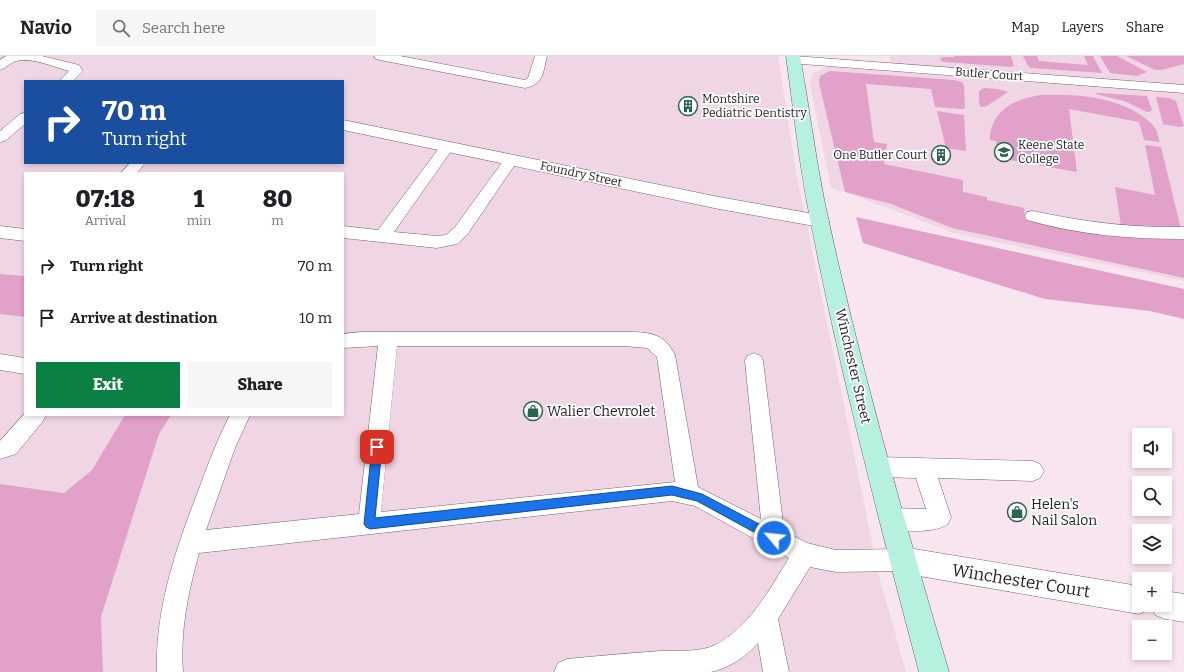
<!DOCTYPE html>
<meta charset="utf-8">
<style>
body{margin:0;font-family:Bitter,serif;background:#f6f6f6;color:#202124;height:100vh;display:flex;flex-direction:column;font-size:15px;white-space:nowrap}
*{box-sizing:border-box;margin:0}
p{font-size:13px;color:#757577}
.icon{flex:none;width:22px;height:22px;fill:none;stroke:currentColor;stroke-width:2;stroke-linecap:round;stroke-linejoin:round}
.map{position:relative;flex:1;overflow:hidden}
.sheet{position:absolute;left:24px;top:116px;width:320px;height:244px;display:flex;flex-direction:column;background:#fff;border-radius:0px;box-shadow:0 2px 6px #0003}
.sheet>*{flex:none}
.top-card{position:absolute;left:24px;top:24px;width:320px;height:84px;border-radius:0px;box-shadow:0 2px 6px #0003;background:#1a4fa0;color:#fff;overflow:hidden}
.fabs{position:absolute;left:1132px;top:372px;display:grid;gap:8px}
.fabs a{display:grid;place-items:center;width:40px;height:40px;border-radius:0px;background:#fff;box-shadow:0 2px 6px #0003;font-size:20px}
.pin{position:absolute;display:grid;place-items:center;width:34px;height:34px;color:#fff;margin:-17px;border-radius:8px;box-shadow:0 2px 6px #0006}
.me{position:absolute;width:44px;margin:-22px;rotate:298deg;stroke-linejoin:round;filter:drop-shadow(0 0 3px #0008)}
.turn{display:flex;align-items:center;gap:14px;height:84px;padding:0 12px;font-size:18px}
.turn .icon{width:52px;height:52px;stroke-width:2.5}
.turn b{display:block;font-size:28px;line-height:34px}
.eta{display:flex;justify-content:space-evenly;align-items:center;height:68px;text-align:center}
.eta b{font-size:24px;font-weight:800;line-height:28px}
.button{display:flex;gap:8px;margin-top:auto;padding:8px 12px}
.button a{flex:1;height:46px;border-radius:0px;background:#0b8043;color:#fff;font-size:16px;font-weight:800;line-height:46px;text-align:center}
.button a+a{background:#f6f6f6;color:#202124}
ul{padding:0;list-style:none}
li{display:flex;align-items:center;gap:12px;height:52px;padding:0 12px}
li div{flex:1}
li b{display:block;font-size:15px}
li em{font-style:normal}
header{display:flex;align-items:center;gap:24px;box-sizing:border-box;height:56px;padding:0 20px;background:#fff;border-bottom:1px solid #e0e0e0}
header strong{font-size:19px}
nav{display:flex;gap:22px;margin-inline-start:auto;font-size:14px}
.search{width:280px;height:36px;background:#f6f6f6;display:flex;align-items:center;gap:10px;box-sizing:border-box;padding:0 14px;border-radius:0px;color:#757577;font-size:15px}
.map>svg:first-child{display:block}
</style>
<header>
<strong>Navio</strong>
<div class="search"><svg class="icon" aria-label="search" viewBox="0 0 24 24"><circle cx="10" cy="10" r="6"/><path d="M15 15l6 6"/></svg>Search here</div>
<nav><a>Map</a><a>Layers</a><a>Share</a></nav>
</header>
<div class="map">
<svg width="1184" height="616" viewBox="0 0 1184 616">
<rect width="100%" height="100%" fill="#f8e5f0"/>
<g fill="#f0d6e5" fill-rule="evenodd">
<path d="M0 0H778L797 121 879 520 906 616H103L101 561 159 378 171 359H343V117H25V220L0 218ZM25 25H343V107H25Z"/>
<path d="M889 0H1184V225L954 177 845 136 831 132 810 29 812 18 826 11 833 10 893 16Z"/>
<path d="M0 258 25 261V359H125L92 414 64 437 0 428Z"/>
</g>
<g fill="#e2a1c9">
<path d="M954 0H1011L1014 10 1011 11 945 6 941 5 940 2 944 1H954Z"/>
<path d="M1023 0H1037L1039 5 1088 9 1084 0H1093L1102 17 1031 12 1028 10Z"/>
<path d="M1100 0H1117L1147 16 1137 20 1110 17Z"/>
<path d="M1126 0H1184V8L1162 14H1155Z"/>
<path d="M830 15 954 24 962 26 964 30 965 51 964 53H962L935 51 931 33 866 28 874 86 887 88 884 108 963 124V136L987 141V144L1024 152 1025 163C1078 175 1130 183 1184 184V222L952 172 891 148 845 136 819 27 820 20Z"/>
<path d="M984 32 998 33 1008 36 987 50 981 51 979 48V35Z"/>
<path d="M1098 37 1147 40 1152 54 1149 56H1147L1124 45 1095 38Z"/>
<path d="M1040 39C1074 38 1112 40 1141 59 1146 63 1152 67 1155 72 1158 76 1158 82 1160 86L1144 84 1139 66 1069 53 1077 116 998 102 996 85 990 84C990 55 1015 43 1040 39Z"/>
<path d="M1156 41 1169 42 1176 45 1184 70 1178 71 1163 68Z"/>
<path d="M937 55 964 59 966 95 946 92Z"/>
<path d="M1145 89 1161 91 1181 173 1121 170 1115 131 1155 139Z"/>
<path d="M856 161 1184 233V263L1150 255 1045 243 863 187Z"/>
<path d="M0 218 25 220V261L0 258Z"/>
<path d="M125 359H171L159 378 101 561 103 616H0V428L64 437 92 414Z"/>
</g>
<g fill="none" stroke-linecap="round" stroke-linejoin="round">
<g stroke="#73636c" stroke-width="1">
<g id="lane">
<path d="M6 0H42L79 9 83 15 73 25H59L69 15C53 11 33 1 16 5 10 7 6 12 0 14V4Z"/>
<path d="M374 0H400L525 24 528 22 535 0H547C543 16 544 28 525 32L380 4 376 3Z"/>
<path d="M794 0 1184 29V37L789 7 788 4 789 1Z"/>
<path d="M25 57V68L5 85 0 86V75L20 58Z"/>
<path d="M447 86 452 88 454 91 394 176 437 180 446 179 455 171 506 101 511 99 516 101 518 104 467 179 457 188 437 192 343 182V170L378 174 442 88Z"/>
<path d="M130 107H145L137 117H121Z"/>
<path d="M1033 155C1084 166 1131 172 1184 171V183C1131 183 1079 179 1027 164L1025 160 1027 156Z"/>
<path d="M0 170 25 173V185L0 182Z"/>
<path d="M361 276H624C647 276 664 276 675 299L698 431 761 463 745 305 747 300 754 297 761 300 763 305 784 475 807 487 836 494 902 493 910 496 914 504 910 512 902 515 836 516 810 511 778 563 789 616H763L758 587C746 601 729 612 711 616H554L558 607 567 603C598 600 630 597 661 595 676 595 702 596 715 589 750 571 769 534 789 502L695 450 672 445 199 497C188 537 180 575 183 616H157C155 551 177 490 200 430 209 406 218 382 230 359H250L235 392 206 474 359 458 378 290 343 292V278ZM397 290H624L647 292 657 301 675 426 381 456Z"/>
<path d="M0 298 25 302V318L0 314Z"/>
<path d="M25 357V359H46L43 365 16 398 0 403V385Z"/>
<path d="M877 401 1033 405 1040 408 1044 415 1040 422 1033 425 938 422 951 461 948 468C934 478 898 476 883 470L880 463 883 456 891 452 926 453 916 422 877 421 870 418 866 411 870 404Z"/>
</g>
</g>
<g stroke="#73636c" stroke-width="1">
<g id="street">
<path d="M343 64 719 141 820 159 827 160 829 165 827 170 820 171 719 153 343 74Z"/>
<path d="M902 491 1139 530V549H1151L1149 554 1139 558 902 517 893 513 889 504 893 495Z"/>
<path d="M1165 535 1184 538V566L1165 563 1155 559 1151 549H1165Z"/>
</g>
</g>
<g stroke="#73636c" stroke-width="1">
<path id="secondary" d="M786 0H800C809 49 815 99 825 148 859 306 903 461 949 616H919C878 461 837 305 807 147 798 99 793 49 786 0Z"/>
</g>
<use href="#lane" fill="#fff" fill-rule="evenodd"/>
<use href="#street" fill="#fff" fill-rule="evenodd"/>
<use href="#secondary" fill="#b6f1e0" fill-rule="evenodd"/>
</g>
<path fill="#1a73e8" stroke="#114b97" d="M377 386 381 388 382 391 375 462 672 430 702 438 778 478 779 482 778 485 774 487 697 445 672 439 370 473 366 471 364 468 372 391 374 388Z"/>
<defs>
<g id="building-ring" transform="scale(1)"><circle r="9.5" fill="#fff" stroke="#2b654f" stroke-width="1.5"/><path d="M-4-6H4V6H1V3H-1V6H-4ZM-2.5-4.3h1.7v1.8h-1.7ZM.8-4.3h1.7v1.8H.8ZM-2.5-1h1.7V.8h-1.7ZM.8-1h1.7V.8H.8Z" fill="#2b654f"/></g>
<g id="university-ring" transform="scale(1)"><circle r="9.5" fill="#fff" stroke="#2b654f" stroke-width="1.5"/><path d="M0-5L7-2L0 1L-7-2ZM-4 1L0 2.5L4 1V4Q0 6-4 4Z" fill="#2b654f"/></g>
<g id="shop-ring" transform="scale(1)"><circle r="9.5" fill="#fff" stroke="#2b654f" stroke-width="1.5"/><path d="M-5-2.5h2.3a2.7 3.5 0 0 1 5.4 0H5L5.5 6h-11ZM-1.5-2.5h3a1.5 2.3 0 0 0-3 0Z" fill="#2b654f"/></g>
</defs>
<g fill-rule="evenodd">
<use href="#building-ring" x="688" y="50"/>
<use href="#university-ring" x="1004" y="96"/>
<use href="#building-ring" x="941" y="99"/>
<use href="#shop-ring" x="533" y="355"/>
<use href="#shop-ring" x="1017" y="456"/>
</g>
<g text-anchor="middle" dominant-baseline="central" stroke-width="3.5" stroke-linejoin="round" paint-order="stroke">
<g font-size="12" fill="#251e22" stroke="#fff">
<text transform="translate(989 18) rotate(4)">Butler Court</text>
<text transform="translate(581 118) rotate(12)">Foundry Street</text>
</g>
<g font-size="12" fill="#251e22" stroke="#fff" text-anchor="start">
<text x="702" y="43">Montshire<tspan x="702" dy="14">Pediatric Dentistry</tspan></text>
<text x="1018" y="89">Keene State<tspan x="1018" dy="14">College</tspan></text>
<text x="927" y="99" text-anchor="end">One Butler Court</text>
</g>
<g font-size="14" fill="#251e22" stroke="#fff">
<text transform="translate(853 310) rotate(77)">Winchester Street</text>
</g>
<g font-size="14" fill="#251e22" stroke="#fff" text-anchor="start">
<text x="547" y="355">Walier Chevrolet</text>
<text x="1031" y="448">Helen's<tspan x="1031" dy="16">Nail Salon</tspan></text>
</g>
<g font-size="17" fill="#251e22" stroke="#fff">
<text transform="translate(1021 525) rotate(9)">Winchester Court</text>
</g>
</g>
</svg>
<div class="fabs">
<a><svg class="icon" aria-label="sound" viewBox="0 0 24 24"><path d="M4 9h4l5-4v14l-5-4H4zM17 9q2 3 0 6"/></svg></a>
<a><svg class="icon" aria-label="search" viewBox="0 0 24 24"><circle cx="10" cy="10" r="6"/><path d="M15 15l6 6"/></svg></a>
<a><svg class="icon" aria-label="layers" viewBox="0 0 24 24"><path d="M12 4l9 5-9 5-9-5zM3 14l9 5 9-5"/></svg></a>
<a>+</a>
<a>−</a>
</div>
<div class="pin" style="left:377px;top:391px;background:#d93025"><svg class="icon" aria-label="arrive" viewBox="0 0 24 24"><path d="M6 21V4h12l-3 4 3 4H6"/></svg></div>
<svg class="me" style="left:774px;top:482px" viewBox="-20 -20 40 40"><circle r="17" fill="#1a73e8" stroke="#fff" stroke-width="3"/><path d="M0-11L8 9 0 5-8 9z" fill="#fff"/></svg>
<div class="top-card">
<div class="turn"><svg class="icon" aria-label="right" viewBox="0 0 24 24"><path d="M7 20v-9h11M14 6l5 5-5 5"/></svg><div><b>70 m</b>Turn right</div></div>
</div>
<section class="sheet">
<div class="eta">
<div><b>07:18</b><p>Arrival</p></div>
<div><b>1</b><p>min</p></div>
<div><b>80</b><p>m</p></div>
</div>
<ul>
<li><svg class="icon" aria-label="right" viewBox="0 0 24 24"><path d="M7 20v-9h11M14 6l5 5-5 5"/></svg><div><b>Turn right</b></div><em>70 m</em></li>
<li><svg class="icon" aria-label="arrive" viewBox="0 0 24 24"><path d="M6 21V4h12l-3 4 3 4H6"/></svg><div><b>Arrive at destination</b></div><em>10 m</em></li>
</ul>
<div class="button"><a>Exit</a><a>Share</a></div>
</section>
</div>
